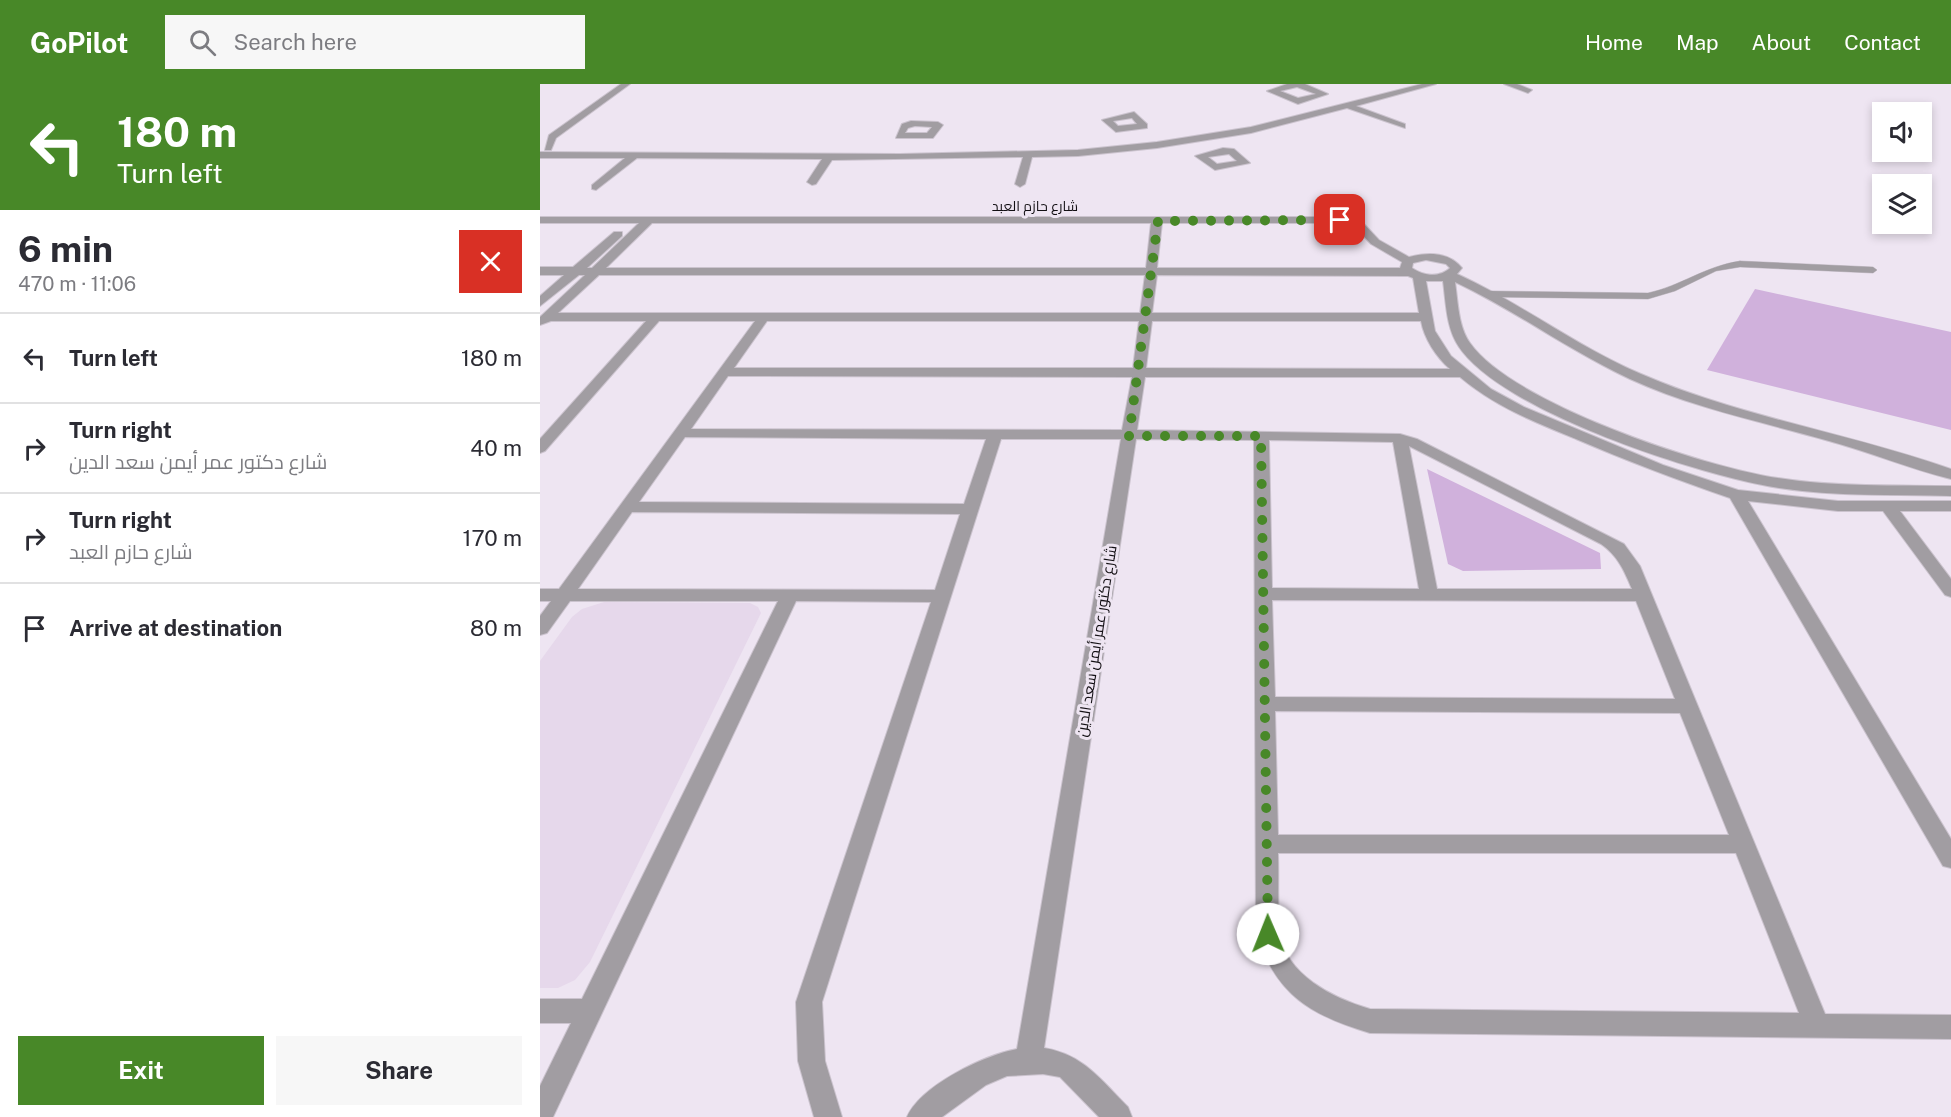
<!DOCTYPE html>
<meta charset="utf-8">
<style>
body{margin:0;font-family:"Public Sans",Cairo,sans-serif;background:#f7f7f7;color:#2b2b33;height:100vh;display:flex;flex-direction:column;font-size:22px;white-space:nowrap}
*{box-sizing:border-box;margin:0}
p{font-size:20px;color:#7c7c81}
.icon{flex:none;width:33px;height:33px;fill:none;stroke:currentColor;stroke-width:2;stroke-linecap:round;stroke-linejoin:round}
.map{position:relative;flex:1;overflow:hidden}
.sheet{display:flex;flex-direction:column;background:#fff;width:540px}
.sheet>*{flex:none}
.top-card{background:#488828;color:#fff;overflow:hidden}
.buttons{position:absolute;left:1332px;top:18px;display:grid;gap:12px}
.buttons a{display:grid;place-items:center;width:60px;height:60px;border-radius:0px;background:#fff;box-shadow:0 3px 9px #0003;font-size:30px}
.pin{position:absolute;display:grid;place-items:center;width:51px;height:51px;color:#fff;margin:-26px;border-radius:12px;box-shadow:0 3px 9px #0006}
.me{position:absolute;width:66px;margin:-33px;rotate:359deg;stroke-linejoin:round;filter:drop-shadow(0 0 4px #0008)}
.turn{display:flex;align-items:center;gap:21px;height:126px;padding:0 18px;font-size:27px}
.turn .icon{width:78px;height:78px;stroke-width:2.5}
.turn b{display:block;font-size:42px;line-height:51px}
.round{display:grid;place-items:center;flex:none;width:63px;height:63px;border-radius:0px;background:#f7f7f7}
.head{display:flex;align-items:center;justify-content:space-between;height:102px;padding:0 18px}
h1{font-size:36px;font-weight:700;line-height:45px}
.primary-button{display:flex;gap:12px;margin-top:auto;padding:12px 18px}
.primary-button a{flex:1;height:69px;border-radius:0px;background:#488828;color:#fff;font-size:24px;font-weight:700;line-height:69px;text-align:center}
.primary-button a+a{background:#f7f7f7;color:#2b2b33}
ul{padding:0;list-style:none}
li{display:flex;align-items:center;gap:18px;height:90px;padding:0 18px;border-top:2px solid #e1e1e2}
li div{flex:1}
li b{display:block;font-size:22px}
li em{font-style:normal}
header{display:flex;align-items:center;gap:36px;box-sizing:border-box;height:84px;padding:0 30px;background:#488828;color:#fff}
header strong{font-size:28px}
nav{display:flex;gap:33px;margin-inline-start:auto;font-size:21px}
.search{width:420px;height:54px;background:#f7f7f7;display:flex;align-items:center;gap:15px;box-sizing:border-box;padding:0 21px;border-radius:0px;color:#7c7c81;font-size:22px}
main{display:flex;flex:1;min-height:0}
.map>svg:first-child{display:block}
</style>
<header>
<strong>GoPilot</strong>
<div class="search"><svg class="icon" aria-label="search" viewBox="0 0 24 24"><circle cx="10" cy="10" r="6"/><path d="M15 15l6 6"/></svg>Search here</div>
<nav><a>Home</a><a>Map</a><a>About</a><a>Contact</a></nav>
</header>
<main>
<section class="sheet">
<div class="top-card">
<div class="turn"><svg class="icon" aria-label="left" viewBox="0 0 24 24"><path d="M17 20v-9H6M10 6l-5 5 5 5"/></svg><div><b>180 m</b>Turn left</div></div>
</div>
<div class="head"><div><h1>6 min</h1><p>470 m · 11:06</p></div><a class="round" style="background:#d93025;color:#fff"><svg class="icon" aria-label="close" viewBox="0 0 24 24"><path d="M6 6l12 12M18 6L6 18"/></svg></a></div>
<ul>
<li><svg class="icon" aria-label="left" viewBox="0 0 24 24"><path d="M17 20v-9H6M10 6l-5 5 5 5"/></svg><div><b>Turn left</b></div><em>180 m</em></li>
<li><svg class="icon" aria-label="right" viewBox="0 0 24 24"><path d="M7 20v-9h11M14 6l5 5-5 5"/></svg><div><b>Turn right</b><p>شارع دكتور عمر أيمن سعد الدين</p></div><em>40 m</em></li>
<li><svg class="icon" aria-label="right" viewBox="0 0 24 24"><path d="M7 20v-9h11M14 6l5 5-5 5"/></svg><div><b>Turn right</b><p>شارع حازم العبد</p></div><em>170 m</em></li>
<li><svg class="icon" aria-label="arrive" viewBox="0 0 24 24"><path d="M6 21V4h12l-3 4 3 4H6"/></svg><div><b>Arrive at destination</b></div><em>80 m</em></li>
</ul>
<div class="primary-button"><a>Exit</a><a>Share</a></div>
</section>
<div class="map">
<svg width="1411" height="1033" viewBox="0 0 1411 1033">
<rect width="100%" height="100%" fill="#eee5f2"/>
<path fill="#e6d8eb" d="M64 518 210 519 218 523 221 529 50 878 35 896 18 904H0V577L32 533 42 525Z"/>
<g fill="#d0b1dc">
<path d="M1215 205 1411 248V346L1167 286Z"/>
<path d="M887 385 1060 469 1061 485 923 487 908 480Z"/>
</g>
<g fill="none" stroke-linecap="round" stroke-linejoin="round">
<g stroke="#cbc3ce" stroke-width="1">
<path id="service" d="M1200 177 1333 183 1337 186 1333 189 1200 183 1176 187 1135 207 1108 215 950 213 945 210 950 207 1108 209C1141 202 1165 182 1200 177Z"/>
</g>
<g stroke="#cbc3ce" stroke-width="2">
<g id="minor">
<path d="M81 0H90L16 54 11 66H5L9 51Z"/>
<path d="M747 0H765L788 10 758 20 727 7ZM757 3 776 10 758 14 740 7Z"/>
<path d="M882 0H896L816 22 865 40V44L807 24 711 49 617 64 538 72 492 73 485 100 480 103 475 100 483 73 292 76 276 100 272 101 267 98 282 75 97 74 56 106 52 105V101L85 74H0V68L360 70 538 66 617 58 711 43Z"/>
<path d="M964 0H977L992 6 988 9Z"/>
<path d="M594 28 607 40V44L576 48 562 36ZM592 34 597 40 578 42 573 37Z"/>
<path d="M371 37 398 38 403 41 393 54H356L362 40ZM375 42 392 43 387 49H365L368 44Z"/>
<path d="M683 64 694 65 710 79 675 86 655 72ZM689 70 697 77 677 80 668 73Z"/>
<path d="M0 133H800L823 139 839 156 869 173C888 168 909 168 922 184L917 190C981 219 1037 263 1101 290 1200 333 1309 349 1411 385V395C1370 385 1330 368 1289 357 1223 338 1153 324 1090 295 1029 267 975 226 915 198 918 217 918 242 930 259 973 320 1164 383 1238 394 1295 403 1354 401 1411 402V412C1354 410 1295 413 1239 404 1161 392 963 328 919 263 906 244 906 219 903 197H886L895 247 911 272 951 305 984 323 1123 381 1198 406 1298 417H1411V427H1360L1411 495V513L1405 511 1343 427H1298L1208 417 1411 755V784L1403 782 1190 414C1138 396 1087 377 1036 355 994 338 954 322 920 293H605L597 346 860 350 877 355 1084 460 1100 482 1285 930 1411 931V955L830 949C770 931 737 911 716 850L714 356 596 355 504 964C543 970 562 997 588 1023L592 1033H559L520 993 503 990 467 992 446 1001 402 1033H367C381 1001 445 971 477 965L581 355H461L282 918 285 977 302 1033H274L258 977 256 918 391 518 256 517 13 1033H0V1002L31 939H0V915H42L238 517H30L7 549 0 551V532L11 517H0V505H19L215 237H119L5 367 0 369V355L106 237H11L0 241V233L45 191H39L0 222V212L24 191H0V183H33L74 148H82V152L47 184H52L99 139H0ZM112 139H611L606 184H66ZM622 139H800L815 143 831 160 862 178 860 184H617ZM886 176 906 180 910 184C899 194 884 192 872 184L873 179ZM59 191H605L600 229H18ZM617 191 868 192 873 194 879 229H612ZM227 237H599L593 284H194ZM612 237H881C884 254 896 273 910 285L606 284ZM188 292 592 293 582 346 151 345ZM145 353 446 355 424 420 99 418ZM729 356 853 358 879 505 732 504ZM869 362 1061 460C1078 472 1084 486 1092 505H897ZM92 428 420 430 395 506 38 505ZM732 516 1096 517 1135 615 735 613ZM735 627 1140 629 1189 751H738ZM738 769H1196L1259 929 830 925C793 914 745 891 740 848 737 822 739 795 738 769Z"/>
</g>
</g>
<use href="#service" fill="#a19da2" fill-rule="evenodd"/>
<use href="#minor" fill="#a19da2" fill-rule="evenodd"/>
</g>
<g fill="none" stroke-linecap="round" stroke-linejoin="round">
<path stroke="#488828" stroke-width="10" stroke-dasharray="0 18" d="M728 850 721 352H589L618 137 800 136"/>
</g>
<g text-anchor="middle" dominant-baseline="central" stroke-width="6" stroke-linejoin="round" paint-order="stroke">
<g font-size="14" fill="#120f13" stroke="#eee5f2">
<text x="495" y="122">شارع حازم العبد</text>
</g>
<g font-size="15" fill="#120f13" stroke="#eee5f2">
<text transform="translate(556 557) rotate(-81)">شارع دكتور عمر أيمن سعد الدين</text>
</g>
</g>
</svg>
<div class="buttons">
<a><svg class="icon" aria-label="sound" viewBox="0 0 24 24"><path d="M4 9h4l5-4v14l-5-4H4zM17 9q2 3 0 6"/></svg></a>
<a><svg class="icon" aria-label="layers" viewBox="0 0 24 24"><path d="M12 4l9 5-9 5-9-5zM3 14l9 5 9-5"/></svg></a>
</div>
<div class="pin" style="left:800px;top:136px;background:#d93025"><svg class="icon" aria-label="arrive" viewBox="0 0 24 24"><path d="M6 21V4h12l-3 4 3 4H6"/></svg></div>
<svg class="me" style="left:728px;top:850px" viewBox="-20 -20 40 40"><circle r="19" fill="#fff"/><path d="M0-13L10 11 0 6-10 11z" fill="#488828"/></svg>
</div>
</main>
